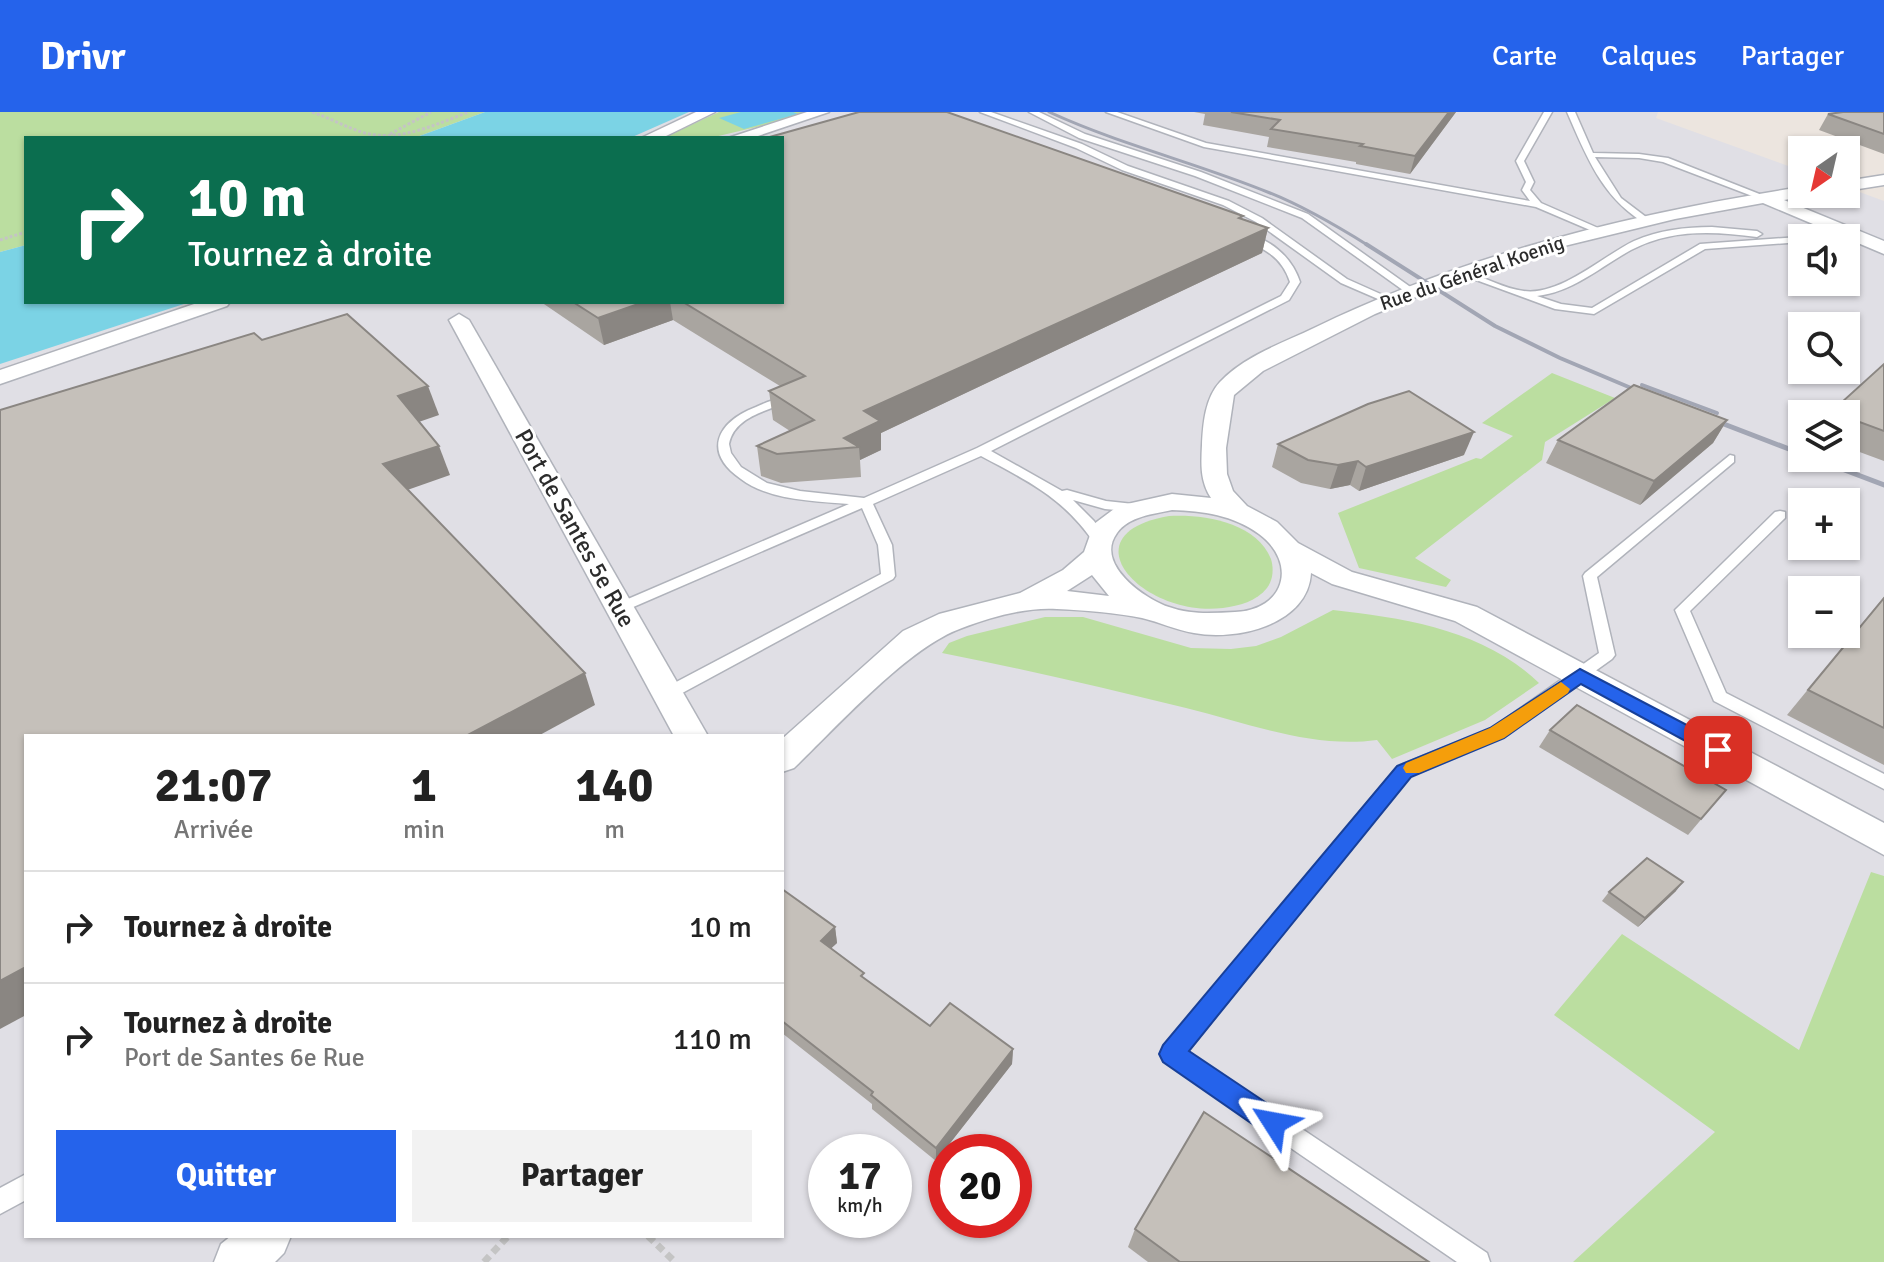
<!DOCTYPE html>
<html lang="fr">
<meta charset="utf-8">
<style>
body{margin:0;font-family:Signika,sans-serif;background:#f2f2f2;color:#222;height:100vh;display:flex;flex-direction:column;font-size:30px;white-space:nowrap}
*{box-sizing:border-box;margin:0}
p{font-size:26px;color:#767676}
.icon{flex:none;width:44px;height:44px;fill:none;stroke:currentColor;stroke-width:2;stroke-linecap:round;stroke-linejoin:round}
.map{position:relative;flex:1;overflow:hidden}
.panel{position:absolute;left:24px;top:622px;width:760px;height:504px;display:flex;flex-direction:column;background:#fff;border-radius:0px;box-shadow:0 2px 6px #0004}
.panel>*{flex:none}
.hud{position:absolute;left:24px;top:24px;width:760px;height:168px;border-radius:0px;box-shadow:0 2px 6px #0004;background:#0b6e4f;color:#fff;overflow:hidden}
.needle{width:52px;rotate:214deg}
.controls{position:absolute;left:1788px;top:24px;display:grid;gap:16px}
.controls a{display:grid;place-items:center;width:72px;height:72px;border-radius:0px;background:#fff;box-shadow:0 2px 6px #0004;font-size:40px}
.speed{position:absolute;left:808px;top:1022px;display:flex;gap:16px;font-size:40px;font-weight:700;text-align:center}
.speed>*{display:grid;place-content:center;width:104px;height:104px;border-radius:50%;background:#fff;box-shadow:0 2px 6px #0004;line-height:1}
.speed small{font-size:20px;font-weight:400}
.speed .limit{border:12px solid #d22;background:#fff;color:#111}
.pin{position:absolute;display:grid;place-items:center;width:68px;height:68px;color:#fff;margin:-34px;border-radius:16px;box-shadow:0 4px 12px #0006}
.me{position:absolute;width:88px;margin:-44px;rotate:304deg;stroke-linejoin:round;filter:drop-shadow(0 0 6px #0008)}
.turn{display:flex;align-items:center;gap:28px;height:168px;padding:0 32px;font-size:36px}
.turn .icon{width:104px;height:104px;stroke-width:2.5}
.turn b{display:block;font-size:56px;line-height:68px}
.eta{display:flex;justify-content:space-evenly;align-items:center;height:136px;text-align:center}
.eta b{font-size:48px;font-weight:700;line-height:56px}
.button{display:flex;gap:16px;margin-top:auto;padding:16px 32px}
.button a{flex:1;height:92px;border-radius:0px;background:#2563eb;color:#fff;font-size:32px;font-weight:700;line-height:92px;text-align:center}
.button a+a{background:#f2f2f2;color:#222}
ul{padding:0;list-style:none}
li{display:flex;align-items:center;gap:24px;height:112px;padding:0 32px;border-top:2px solid #e0e0e0}
li div{flex:1}
li b{display:block;font-size:30px}
li em{font-style:normal}
header{display:flex;align-items:center;gap:48px;box-sizing:border-box;height:112px;padding:0 40px;background:#2563eb;color:#fff}
header strong{font-size:38px}
nav{display:flex;gap:44px;margin-inline-start:auto;font-size:28px}
.map>svg:first-child{display:block}
</style>
<header>
<strong>Drivr</strong>
<nav><a>Carte</a><a>Calques</a><a>Partager</a></nav>
</header>
<div class="map">
<svg width="1884" height="1150" viewBox="0 0 1884 1150">
<rect width="100%" height="100%" fill="#ece5df"/>
<path fill="#e0dfe5" fill-rule="evenodd" d="M550 0H1658L1656 6 1802 59V82H1846V75L1884 89V1150H0V181L26 190H782V26H481ZM1802 126H1846V170H1802ZM1802 214H1846V258H1802ZM1802 302H1846V346H1802ZM1802 390H1846V434H1802ZM1802 478H1846V522H1802ZM26 624H782V1124H26ZM826 1040H894V1108H826ZM946 1040H1014V1108H946Z"/>
<g fill="#bbdea0">
<path d="M0 0H485L414 26H26V133L0 140Z"/>
<path d="M719 0H805L799 5 710 26H663Z"/>
<path d="M1552 261 1615 286 1545 330 1542 348 1415 446 1451 468 1446 475 1359 456 1338 401 1476 346 1481 347 1513 324 1482 311Z"/>
<path d="M1169 404C1203 402 1256 410 1271 447 1274 457 1273 468 1267 476 1257 489 1239 494 1223 496 1143 506 1064 422 1169 404Z"/>
<path d="M1333 498C1405 506 1484 518 1539 571L1485 608 1392 647 1377 628C1312 637 1248 611 1186 596 1105 576 1024 557 942 541L949 531 967 524 1045 505H1083L1191 536 1231 537 1256 534 1281 525Z"/>
<path d="M1871 760 1884 764V1150H1573L1715 1020 1554 903 1622 822 1799 938Z"/>
</g>
<g fill="#7bd3e5">
<path d="M485 0H689L630 26H414Z"/>
<path d="M741 0H793L798 2 744 17 719 6Z"/>
<path d="M26 133V190H190L0 252V140Z"/>
</g>
<g fill="none" stroke-linecap="round" stroke-linejoin="round">
<g stroke="#b0b3bb" stroke-width="3">
<g id="lane">
<path d="M980 0H991L1082 32 1128 54 1229 89 1262 106 1347 167 1394 188 1385 190 1341 171 1256 110 1223 93 1122 58 1076 36Z"/>
<path d="M1029 0H1039L1085 22 1201 60 1308 102 1416 179 1407 181 1302 106 1195 64 1079 26Z"/>
<path d="M1106 0H1117L1206 31 1530 89 1522 78 1526 70 1516 49 1544 0H1552L1524 49 1534 70 1530 78 1541 91 1605 119 1597 121 1536 95 1204 35Z"/>
<path d="M1567 0H1575L1593 41 1639 42 1668 46 1767 85 1760 87 1663 50 1639 46 1595 45 1621 86 1650 108 1643 110C1601 84 1586 43 1567 0Z"/>
<path d="M1831 113 1838 115 1825 126H1814Z"/>
<path d="M1712 115 1757 119 1762 122 1757 125C1713 119 1671 117 1631 138 1600 155 1573 180 1537 184L1561 192 1592 196 1700 132 1799 125 1802 126V130L1705 137 1594 202 1555 197 1457 161 1465 159C1484 165 1505 177 1524 179 1560 184 1603 144 1634 129 1659 118 1685 115 1712 115Z"/>
<path d="M1241 123C1268 123 1292 145 1300 170L1289 188 991 339 1062 379 1067 378 1106 389 1143 393V399L1138 400 1105 397 1073 388 1094 409 1107 429 1105 432H1095C1064 386 1028 369 981 344L873 392 892 433 895 464 893 467 673 586H661L659 582 661 578 881 462 878 433 862 396 624 499H614L612 496 614 493 849 392C815 389 770 389 741 367 702 340 717 310 756 295 765 291 775 286 785 287V291C763 300 734 306 729 332L731 341 741 355 767 371 800 379 864 386 977 336 1281 184 1290 170C1282 145 1264 136 1241 127Z"/>
<path d="M1730 343 1734 344V350L1597 465 1615 543 1612 547 1503 625 1410 664 1187 940 1487 1141 1490 1150H1457L1164 949 1161 942 1164 935 1398 654 1491 617 1599 541 1583 464 1585 461Z"/>
<path d="M1780 399 1785 400V406L1690 499 1726 581 1884 662V677L1714 589 1675 498 1775 400Z"/>
<path d="M26 1062V1088L0 1102V1076Z"/>
</g>
</g>
<g stroke="#b0b3bb" stroke-width="3">
<g id="street">
<path d="M696 0H715L662 26H641Z"/>
<path d="M807 0H829L752 26H728Z"/>
<path d="M1884 63V73L1846 79V69Z"/>
<path d="M1802 75V82L1808 84 1784 88 1884 129V142L1763 91 1675 107 1556 136 1435 177 1375 202 1263 259 1234 283 1226 336 1227 362 1233 379 1247 394 1277 410 1298 431 1352 460 1477 495 1884 711V743L1455 509 1332 472 1311 461C1308 513 1236 529 1194 521 1176 518 1159 510 1142 506 1118 501 1082 498 1057 497 1026 495 991 505 962 516 908 535 837 615 794 656L782 660V627L903 519 939 502 1020 481 1063 458 1084 440 1094 412 1118 394 1172 382 1211 386C1200 369 1201 352 1202 333 1203 312 1205 286 1220 270 1244 244 1283 231 1314 216 1469 141 1633 101 1802 75ZM1172 398C1203 399 1233 403 1259 422 1298 451 1285 498 1235 500 1213 501 1191 503 1169 495 1145 487 1094 452 1117 421 1129 404 1154 402 1172 398ZM1092 463 1109 484 1067 479Z"/>
<path d="M200 190H230L227 194 0 272V258Z"/>
<path d="M459 202 469 208 708 624H674L449 208Z"/>
<path d="M231 1124H291L284 1141 275 1150H214L221 1132Z"/>
</g>
</g>
<g stroke="#c4c4c4" stroke-width="3" stroke-dasharray="3 2" stroke-linecap="butt">
<path d="M312 0C330 6 347 16 365 21 401 30 436 12 469 0"/>
<path d="M390 22 431 0"/>
<path d="M0 128 26 120"/>
</g>
<g stroke="#c4c4c4" stroke-width="7" stroke-dasharray="8 5" stroke-linecap="butt">
<path d="M648 1124 675 1150"/>
<path d="M484 1150 508 1124"/>
</g>
<use href="#lane" fill="#fff" fill-rule="evenodd"/>
<use href="#street" fill="#fff" fill-rule="evenodd"/>
<path stroke="#a2a6b4" stroke-width="3" d="M1049 0C1121 33 1197 51 1270 81 1305 95 1337 114 1369 134"/>
<g stroke="#a2a6b4" stroke-width="4">
<path d="M1366 132 1495 214 1560 246 1650 284"/>
<path d="M1642 273 1717 301"/>
</g>
<g stroke="#a2a6b4" stroke-width="5">
<path d="M1703 304 1802 342"/>
<path d="M1813 346 1884 373"/>
</g>
</g>
<g fill="#a9a5a0">
<path d="M1194 0H1456L1410 62 1356 52V50L1267 35 1269 25 1203 13 1205 2Z"/>
<path d="M1884 0V42L1819 18 1828 2Z"/>
<path d="M1243 107 1268 116 1262 141 881 321V338L860 348 861 365 781 371 761 364 757 334 790 319 773 308 769 279 780 274 673 208 604 233 541 190H782Z"/>
<path d="M1884 252V349L1846 335V302H1830Z"/>
<path d="M1727 308 1713 331 1640 393 1546 351 1558 328Z"/>
<path d="M1278 332 1464 343 1359 379 1350 373 1330 377 1301 371 1272 355Z"/>
<path d="M1884 485V653L1787 603Z"/>
<path d="M1550 618 1726 678 1688 723 1539 635Z"/>
<path d="M782 777 835 815 837 831 831 836 865 867 930 914 1013 937 1012 952 936 1049 872 997V992L782 921Z"/>
<path d="M1676 779 1638 815 1602 789 1609 780Z"/>
<path d="M1135 1117 1429 1150H1148L1128 1135Z"/>
</g>
<g fill="#8a8682">
<path d="M1449 0H1456L1410 62 1415 44Z"/>
<path d="M1268 116 1262 141 881 321V338L860 348 859 335 844 326 864 299Z"/>
<path d="M644 190H670L673 208 604 233 598 206Z"/>
<path d="M428 274 439 303 410 313 398 284Z"/>
<path d="M1727 308 1713 331 1640 393 1654 369Z"/>
<path d="M1474 320 1464 343 1359 379 1366 355Z"/>
<path d="M439 334 450 363 396 382 383 352Z"/>
<path d="M1358 349 1350 373 1330 377 1338 353Z"/>
<path d="M585 561 595 593 538 624H466Z"/>
<path d="M1683 770 1676 779 1638 815 1645 806Z"/>
<path d="M835 815 837 831 823 844 821 829Z"/>
<path d="M26 855V903L0 917V869Z"/>
<path d="M1013 937 1012 952 936 1049V1036Z"/>
</g>
<g fill="#c5c0ba" stroke="#8a8682" stroke-width="2">
<path d="M859 0H947L1243 104 1239 106 1268 116 864 299 880 309 844 326 859 335 777 342 757 334 814 308 769 279 805 264 683 190H782V26H766Z"/>
<path d="M1231 0H1449L1415 44 1360 34 1363 32 1271 17 1280 8Z"/>
<path d="M1843 0H1884V22L1828 2Z"/>
<path d="M573 190H644L598 206Z"/>
<path d="M347 202 428 274 398 284 439 334 383 352 585 561 466 624H26V855L0 869V298L254 221 262 228Z"/>
<path d="M1884 252V319L1846 305V302H1837L1831 300Z"/>
<path d="M1634 273 1727 308 1654 369 1558 328Z"/>
<path d="M1409 279 1474 320 1366 355 1358 349 1338 353 1308 348 1278 332 1368 292Z"/>
<path d="M1884 486V616L1808 578Z"/>
<path d="M1577 593 1726 678 1701 707 1550 618Z"/>
<path d="M1647 746 1683 770 1645 806 1609 780Z"/>
<path d="M782 777 835 815 821 829 864 861 861 864 930 914 950 891 1013 937 936 1036 871 983 873 980 782 909Z"/>
<path d="M1204 1000 1429 1150H1180L1135 1117Z"/>
</g>
<path fill="#2563eb" stroke="#184099" stroke-width="2" d="M1580 557 1725 633 1728 638 1725 643H1711L1581 572 1504 626 1411 665 1189 939 1283 1002 1286 1011 1283 1020 1274 1024 1264 1020 1163 950 1159 942 1163 933 1397 654 1490 616Z"/>
<path fill="#f59e0b" d="M1561 570 1570 577 1568 581 1504 626 1419 661H1406L1403 656 1406 651 1490 616Z"/>
<g text-anchor="middle" dominant-baseline="central" stroke-width="6" stroke-linejoin="round" paint-order="stroke">
<g font-size="20" fill="#2c2c2c" stroke="#fff">
<text transform="translate(1472 161) rotate(-19)">Rue du Général Koenig</text>
</g>
<g font-size="24" fill="#2c2c2c" stroke="#fff">
<text transform="translate(575 416) rotate(61)">Port de Santes 5e Rue</text>
</g>
</g>
</svg>
<div class="controls">
<a><svg class="needle" viewBox="-14 -14 28 28"><path d="M0-13l5 13h-10z" fill="#e53935"/><path d="M0 13l5-13h-10z" fill="#767676"/></svg></a>
<a><svg class="icon" aria-label="sound" viewBox="0 0 24 24"><path d="M4 9h4l5-4v14l-5-4H4zM17 9q2 3 0 6"/></svg></a>
<a><svg class="icon" aria-label="search" viewBox="0 0 24 24"><circle cx="10" cy="10" r="6"/><path d="M15 15l6 6"/></svg></a>
<a><svg class="icon" aria-label="layers" viewBox="0 0 24 24"><path d="M12 4l9 5-9 5-9-5zM3 14l9 5 9-5"/></svg></a>
<a>+</a>
<a>−</a>
</div>
<div class="speed"><div>17<small>km/h</small></div><div class="limit">20</div></div>
<div class="pin" style="left:1718px;top:638px;background:#d93025"><svg class="icon" aria-label="arrive" viewBox="0 0 24 24"><path d="M6 21V4h12l-3 4 3 4H6"/></svg></div>
<svg class="me" style="left:1274px;top:1011px" viewBox="-20 -20 40 40"><path d="M0-17L14 15 0 8-14 15z" fill="#2563eb" stroke="#fff" stroke-width="4"/></svg>
<div class="hud">
<div class="turn"><svg class="icon" aria-label="right" viewBox="0 0 24 24"><path d="M7 20v-9h11M14 6l5 5-5 5"/></svg><div><b>10 m</b>Tournez à droite</div></div>
</div>
<section class="panel">
<div class="eta">
<div><b>21:07</b><p>Arrivée</p></div>
<div><b>1</b><p>min</p></div>
<div><b>140</b><p>m</p></div>
</div>
<ul>
<li><svg class="icon" aria-label="right" viewBox="0 0 24 24"><path d="M7 20v-9h11M14 6l5 5-5 5"/></svg><div><b>Tournez à droite</b></div><em>10 m</em></li>
<li><svg class="icon" aria-label="right" viewBox="0 0 24 24"><path d="M7 20v-9h11M14 6l5 5-5 5"/></svg><div><b>Tournez à droite</b><p>Port de Santes 6e Rue</p></div><em>110 m</em></li>
</ul>
<div class="button"><a>Quitter</a><a>Partager</a></div>
</section>
</div>
